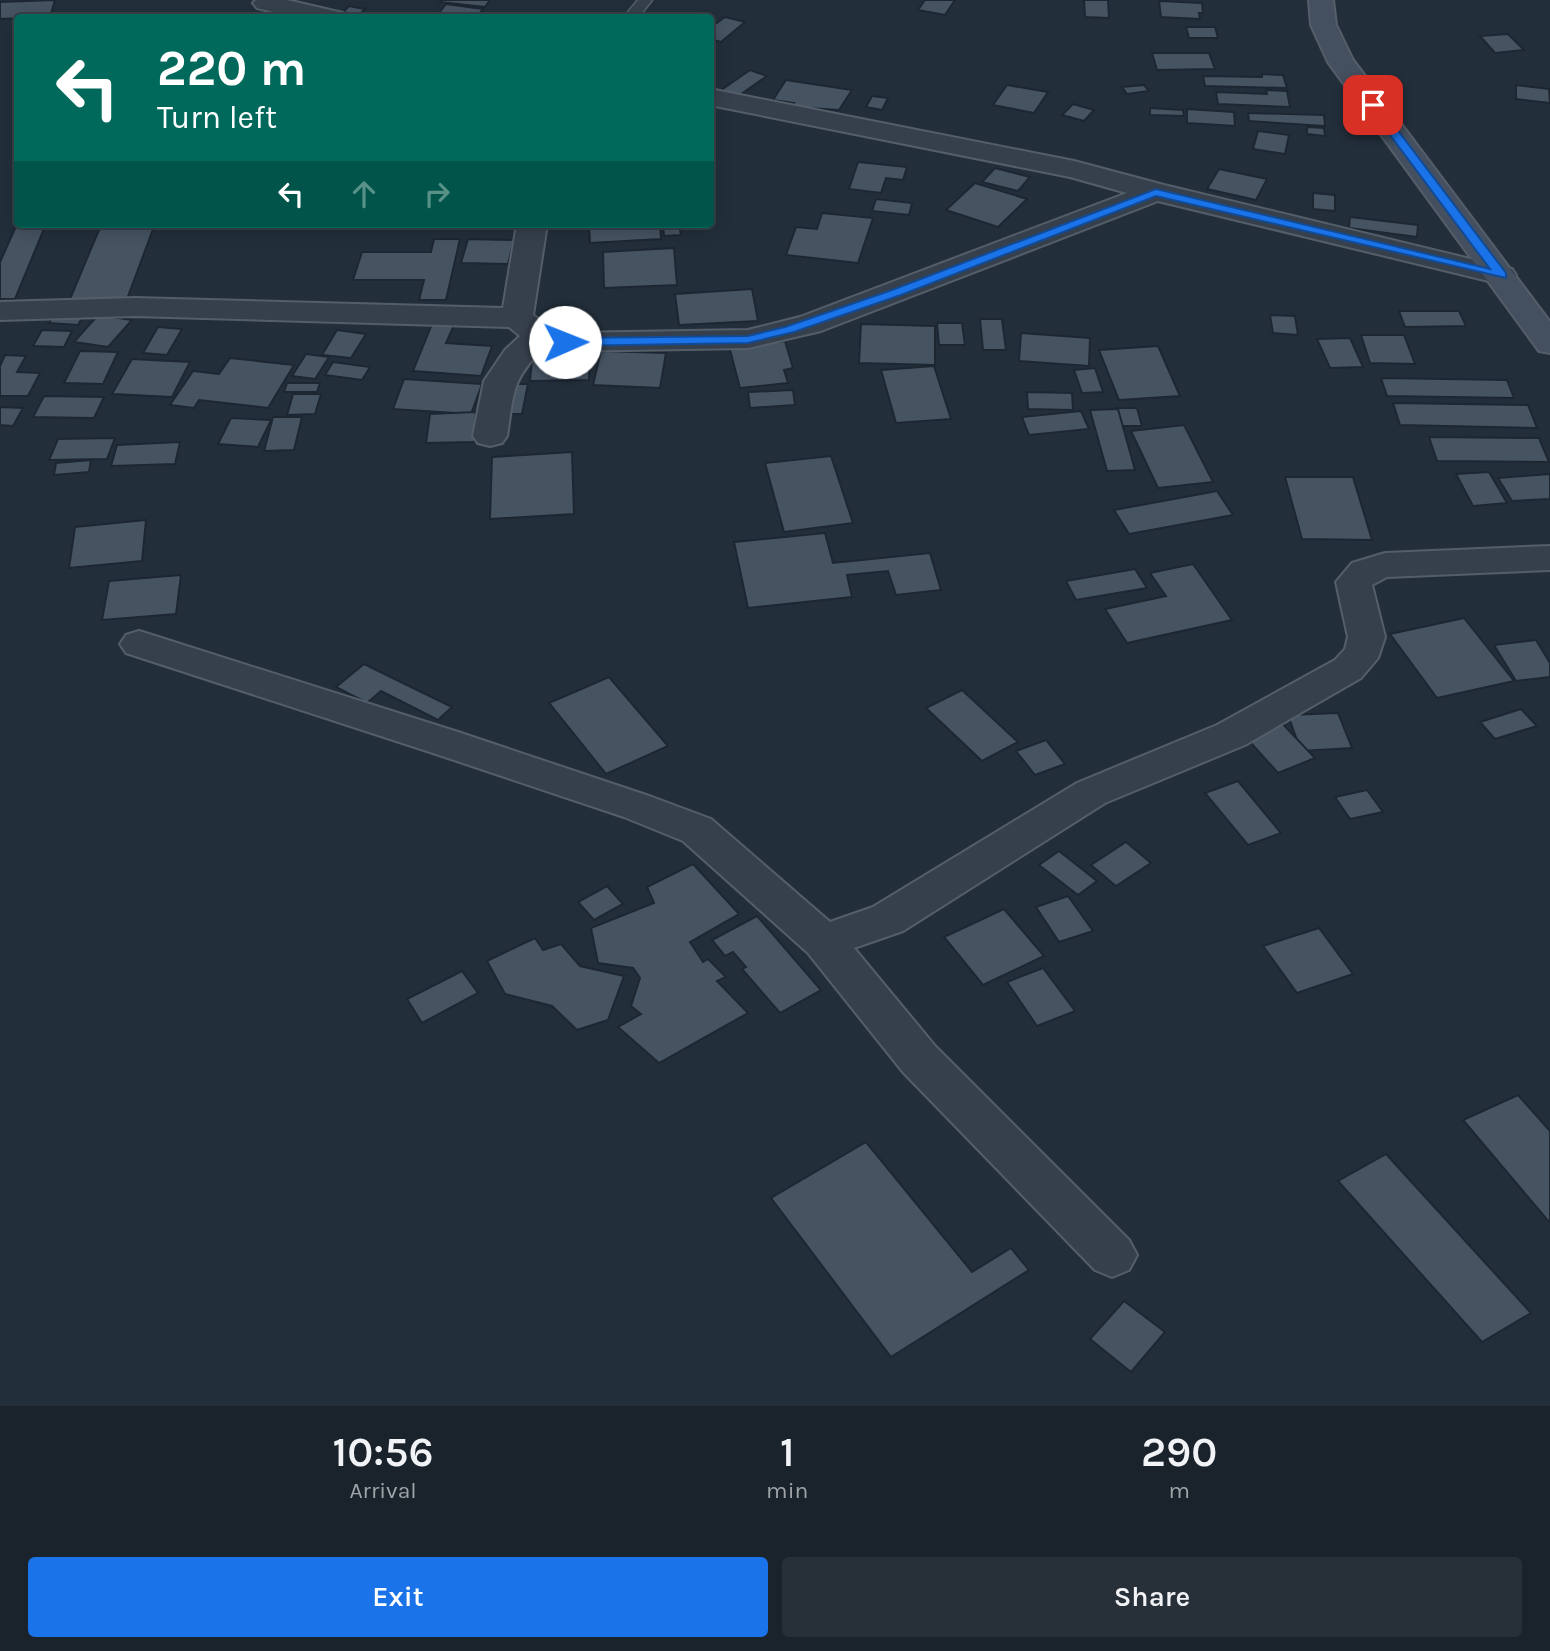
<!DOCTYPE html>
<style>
body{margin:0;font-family:Karla,sans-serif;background:#272f38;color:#f1f3f6;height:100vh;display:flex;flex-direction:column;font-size:26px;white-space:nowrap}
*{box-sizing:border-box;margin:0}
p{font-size:23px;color:#9fa4a9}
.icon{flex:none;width:38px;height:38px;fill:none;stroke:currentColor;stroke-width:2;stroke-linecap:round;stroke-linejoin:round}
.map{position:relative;height:1406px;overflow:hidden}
.panel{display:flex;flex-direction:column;background:#1a232c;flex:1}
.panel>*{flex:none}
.top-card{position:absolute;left:14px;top:14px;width:700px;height:214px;border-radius:7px;box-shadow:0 4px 18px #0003,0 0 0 2px #384048;background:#00695c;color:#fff;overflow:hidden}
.pin{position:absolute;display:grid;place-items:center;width:60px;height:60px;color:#fff;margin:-30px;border-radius:14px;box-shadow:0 4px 10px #0006}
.me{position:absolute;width:77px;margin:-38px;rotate:89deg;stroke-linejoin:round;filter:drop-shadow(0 0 5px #0008)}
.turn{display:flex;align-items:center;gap:24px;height:147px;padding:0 28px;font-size:32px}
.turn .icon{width:91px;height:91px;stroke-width:2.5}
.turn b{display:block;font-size:49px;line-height:60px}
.lanes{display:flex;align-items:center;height:66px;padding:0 28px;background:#0003;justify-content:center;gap:35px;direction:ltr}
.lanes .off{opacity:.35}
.eta{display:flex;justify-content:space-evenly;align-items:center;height:119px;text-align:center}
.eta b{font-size:42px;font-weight:600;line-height:49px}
.primary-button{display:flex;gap:14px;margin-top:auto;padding:14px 28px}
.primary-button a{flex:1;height:80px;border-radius:7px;background:#1a73e8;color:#fff;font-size:28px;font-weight:600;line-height:80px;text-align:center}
.primary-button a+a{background:#272f38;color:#f1f3f6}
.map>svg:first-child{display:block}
</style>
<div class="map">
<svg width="1550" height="1406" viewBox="0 0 1550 1406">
<rect width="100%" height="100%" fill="#222f3b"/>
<g fill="#465462" stroke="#1d2732" stroke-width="2">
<path d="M55 0 50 17 0 19V2Z"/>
<path d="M442 0H490L485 7 440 2Z"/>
<path d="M925 0H955L945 15 918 10Z"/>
<path d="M1084 0H1108L1109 18 1085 17Z"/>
<path d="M1159 1 1202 3 1203 13H1199L1200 19 1161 17Z"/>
<path d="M446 4 483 9 476 18H435Z"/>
<path d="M349 6 365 9 359 15 343 12Z"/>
<path d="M725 17 745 22 721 42 710 39V28Z"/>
<path d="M1186 27H1215L1218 38H1189Z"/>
<path d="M1508 34 1524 50 1495 53 1480 36Z"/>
<path d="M1152 53H1209L1215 69 1157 70Z"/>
<path d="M750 70 767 76 734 99 717 93Z"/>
<path d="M1262 74 1283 75 1287 88 1205 86 1203 76 1262 77Z"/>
<path d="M786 80 852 90 839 110 791 107 794 103 773 100Z"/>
<path d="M1007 85 1048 92 1034 113 993 105Z"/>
<path d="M1144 85 1149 91 1127 94 1122 87Z"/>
<path d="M1516 85 1549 89 1550 103 1516 99Z"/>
<path d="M1266 90 1287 91 1290 107 1218 104 1216 92 1267 94Z"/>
<path d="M872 96 888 98 882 110 866 107Z"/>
<path d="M1073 104 1094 110 1084 121 1062 115Z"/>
<path d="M1150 108 1183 110 1184 116 1150 115Z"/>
<path d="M1187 109 1234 112 1235 126 1187 123Z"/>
<path d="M1248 113 1324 115 1325 126 1249 121Z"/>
<path d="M1307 127 1324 128 1325 136 1307 134Z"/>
<path d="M1258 131 1289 135 1285 154 1253 149Z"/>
<path d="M858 162 907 167 903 180 886 178 881 193 849 189Z"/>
<path d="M995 168 1030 177 1018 191 982 182Z"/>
<path d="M1219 169 1267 179 1256 200 1207 189Z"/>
<path d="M975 183 1027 199 998 227 946 210Z"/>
<path d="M1313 193 1335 195V211L1313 209Z"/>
<path d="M876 199 912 203 909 215 872 211Z"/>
<path d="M822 213 873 218 858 263 786 255 796 227 817 229Z"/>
<path d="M1350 217 1418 225 1417 237 1349 228Z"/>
<path d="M17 224H46L15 299H0V262Z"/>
<path d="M155 224 127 299H70L101 225Z"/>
<path d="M589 224H660L661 239 590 243Z"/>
<path d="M663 224H679L681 235 664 236Z"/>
<path d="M434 239H460L446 300H419L424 280H353L362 252H431Z"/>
<path d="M468 239 514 240 508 264 461 263Z"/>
<path d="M674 248 677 285 604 288 603 252Z"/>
<path d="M752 289 758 321 679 325 675 294Z"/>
<path d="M1399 311H1459L1466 326 1405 327Z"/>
<path d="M55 313 84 314 78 325 49 323Z"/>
<path d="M98 315 132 320 108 347 74 342Z"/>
<path d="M1270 315 1295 316 1298 335 1273 333Z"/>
<path d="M980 319H1002L1006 350H983Z"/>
<path d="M937 323H962L965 345H939Z"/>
<path d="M432 324 454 325 446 343 492 346 481 376 413 371Z"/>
<path d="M861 324 935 326V365L859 363Z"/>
<path d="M158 327 182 329 167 355 143 353Z"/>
<path d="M42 330 72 331 64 347 33 346Z"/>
<path d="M337 330 366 334 351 358 322 355Z"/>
<path d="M1021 333 1090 338 1089 366 1019 361Z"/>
<path d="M1361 335H1404L1415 364 1370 363Z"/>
<path d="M1350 338 1363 367 1330 368 1317 339Z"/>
<path d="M785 341 793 368 784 370 788 383 740 388 729 346Z"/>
<path d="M1158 346 1180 396 1119 400 1099 350Z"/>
<path d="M590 350 589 380 530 381 533 351Z"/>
<path d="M80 351 118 352 103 384 64 383Z"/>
<path d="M601 351 666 353 660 388 593 385Z"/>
<path d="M306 354 329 357 315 379 292 376Z"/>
<path d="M5 355 26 356 17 372 40 373 28 396H0V366Z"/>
<path d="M230 358 294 365 268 408 199 400 194 408 170 405 193 371 219 374Z"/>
<path d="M132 359 190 362 172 397 112 394Z"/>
<path d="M333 362 370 367 362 380 325 375Z"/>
<path d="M934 366 951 419 896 423 881 370Z"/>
<path d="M1095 368 1103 392 1082 393 1074 370Z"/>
<path d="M1381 378 1507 380 1514 398 1387 396Z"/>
<path d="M404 379 482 384 471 414 393 409Z"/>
<path d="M287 383H320L317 392H284Z"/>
<path d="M507 384H528L522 414H501Z"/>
<path d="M793 390 795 405 750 408 748 392Z"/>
<path d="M1027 392 1072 393 1073 410 1028 409Z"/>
<path d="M293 394H321L315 414 287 415Z"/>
<path d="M44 396 104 397 94 418 33 417Z"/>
<path d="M1393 403 1528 405 1537 428 1400 425Z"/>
<path d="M0 407 23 408 13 426 0 425Z"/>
<path d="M1116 408H1137L1142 426H1121Z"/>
<path d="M1118 409 1135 470 1107 471 1090 410Z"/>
<path d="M1081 411 1089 429 1029 435 1022 417Z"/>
<path d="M476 412 474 442 426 443 430 414Z"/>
<path d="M273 417H302L294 450 264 451Z"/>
<path d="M231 418 271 420 258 447 218 444Z"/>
<path d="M1184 425 1213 482 1158 488 1131 431Z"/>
<path d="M1429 437 1539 438 1549 462 1437 461Z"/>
<path d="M115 438 107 459 49 460 58 439Z"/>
<path d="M180 442 175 464 111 466 117 445Z"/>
<path d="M572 452 574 514 490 519 492 457Z"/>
<path d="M831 456 853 523 784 532 765 463Z"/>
<path d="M91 460 89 472 54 475 56 463Z"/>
<path d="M1489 472 1507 503 1473 506 1456 474Z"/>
<path d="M1550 474V499L1512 501 1498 478Z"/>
<path d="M1285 477H1353L1372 540 1302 539Z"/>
<path d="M1217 491 1233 515 1129 534 1114 510Z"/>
<path d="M146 520 142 561 69 568 75 527Z"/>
<path d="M825 533 833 563 930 553 941 590 896 595 888 571 847 575 852 597 748 608 734 542Z"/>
<path d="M1193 564 1232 620 1127 643 1105 609 1166 596 1150 573Z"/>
<path d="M1135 569 1147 588 1076 600 1066 581Z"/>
<path d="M181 575 176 614 102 620 109 581Z"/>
<path d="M1464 618 1514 681 1437 698 1390 634Z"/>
<path d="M1536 640 1550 663V677L1516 681 1494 645Z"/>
<path d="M364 664 452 707 438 720 381 691 367 703 336 687Z"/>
<path d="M609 677 668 746 606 774 549 703Z"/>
<path d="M962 690 1018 742 982 761 926 708Z"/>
<path d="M1521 709 1537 726 1495 739 1480 722Z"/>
<path d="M1338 713 1352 748 1301 751 1288 715Z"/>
<path d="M1278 719 1315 758 1278 773 1242 733Z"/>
<path d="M1046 740 1065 764 1035 775 1016 751Z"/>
<path d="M1238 781 1281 833 1248 845 1205 793Z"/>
<path d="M1367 790 1383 812 1350 819 1335 797Z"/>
<path d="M1126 842 1151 863 1116 886 1091 865Z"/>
<path d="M1059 851 1097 881 1078 895 1039 865Z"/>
<path d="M693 864 739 914 690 942 703 962 708 959 726 977 717 981 748 1013 659 1063 618 1027 641 1014 631 1006 640 978 633 968 598 963 591 928 654 903 647 887Z"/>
<path d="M607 886 623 904 594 920 578 902Z"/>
<path d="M1068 896 1093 931 1059 942 1036 907Z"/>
<path d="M1004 909 1044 956 983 985 944 937Z"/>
<path d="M757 916 821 990 780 1013 742 969 746 967 733 952 725 956 712 940Z"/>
<path d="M1319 928 1353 974 1297 993 1263 946Z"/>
<path d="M535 938 543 950 561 944 580 966 624 976 608 1020 577 1030 552 1006 505 994 487 961Z"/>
<path d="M1043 968 1075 1011 1037 1026 1007 982Z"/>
<path d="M462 971 478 993 422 1023 407 999Z"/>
<path d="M1518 1095 1550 1131V1223L1463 1120Z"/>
<path d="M866 1142 972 1272 1011 1248 1029 1270 891 1357 771 1198Z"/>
<path d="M1386 1154 1531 1313 1482 1342 1338 1181Z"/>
<path d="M1124 1301 1165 1332 1131 1372 1090 1339Z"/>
</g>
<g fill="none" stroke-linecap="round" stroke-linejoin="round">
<g stroke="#545e69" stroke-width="3">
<path id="lane" d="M638 0H652L638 18H623Z"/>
</g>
<g stroke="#545e69" stroke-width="4">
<g id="street">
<path d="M256 0H287L343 13 346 18H298L257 8 253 3Z"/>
<path d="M710 89 1074 161 1164 185 1512 269 1516 275 1512 281 1501 284 1158 201 821 331 748 348 565 351 545 346C511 380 514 392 507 436L502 443 490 446 478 443 473 436 484 381 505 350 520 336 509 327 135 316 0 320V302L135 298 503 308 517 224H547L533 315 549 328 565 333 748 330 800 317 1127 193 1070 177 710 105Z"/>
<path d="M1550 546V570L1387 577 1372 585 1385 637 1378 658 1361 678 1245 745 1105 803 903 931 854 948 935 1046 1129 1240 1137 1255 1129 1270 1112 1277 1095 1270 903 1072 808 953 683 841 624 817 433 753 126 653 120 644 126 635 139 631 152 635 461 733 652 797 711 819 830 922 873 907 1077 783 1217 725 1335 660 1345 649 1348 637 1336 582 1352 563 1385 553Z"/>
</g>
</g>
<g stroke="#545e69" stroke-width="4">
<path id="secondary" d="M1309 0H1333L1336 25 1353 60 1550 322V353L1539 351 1328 62 1311 25Z"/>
</g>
<use href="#lane" fill="#36404c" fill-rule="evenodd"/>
<use href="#street" fill="#36404c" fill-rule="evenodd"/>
<use href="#secondary" fill="#44505f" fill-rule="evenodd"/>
</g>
<path fill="#1a73e8" stroke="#114b97" stroke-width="2" d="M1373 102 1377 103 1506 273V278L1156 196 901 295 794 332 748 343 565 346 559 342 565 338 748 336 785 327 892 290 1156 189 1490 269 1369 107 1367 105Z"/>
</svg>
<div class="pin" style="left:1373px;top:105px;background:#d93025"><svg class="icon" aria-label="arrive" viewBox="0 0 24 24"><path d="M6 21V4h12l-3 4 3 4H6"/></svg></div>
<svg class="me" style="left:565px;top:342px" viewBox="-20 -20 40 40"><circle r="19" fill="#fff"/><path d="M0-13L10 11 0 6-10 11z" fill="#1a73e8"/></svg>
<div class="top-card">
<div class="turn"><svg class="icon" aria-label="left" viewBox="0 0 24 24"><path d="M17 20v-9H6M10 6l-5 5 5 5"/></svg><div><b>220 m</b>Turn left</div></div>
<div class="lanes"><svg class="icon" aria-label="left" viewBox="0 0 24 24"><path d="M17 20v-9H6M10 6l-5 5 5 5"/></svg><svg class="icon off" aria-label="ahead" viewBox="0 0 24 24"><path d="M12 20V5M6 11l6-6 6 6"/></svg><svg class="icon off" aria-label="right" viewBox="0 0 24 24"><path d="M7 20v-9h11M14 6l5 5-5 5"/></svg></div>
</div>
</div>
<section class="panel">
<div class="eta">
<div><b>10:56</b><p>Arrival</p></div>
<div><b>1</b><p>min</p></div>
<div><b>290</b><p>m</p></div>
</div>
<div class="primary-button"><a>Exit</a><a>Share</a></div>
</section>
